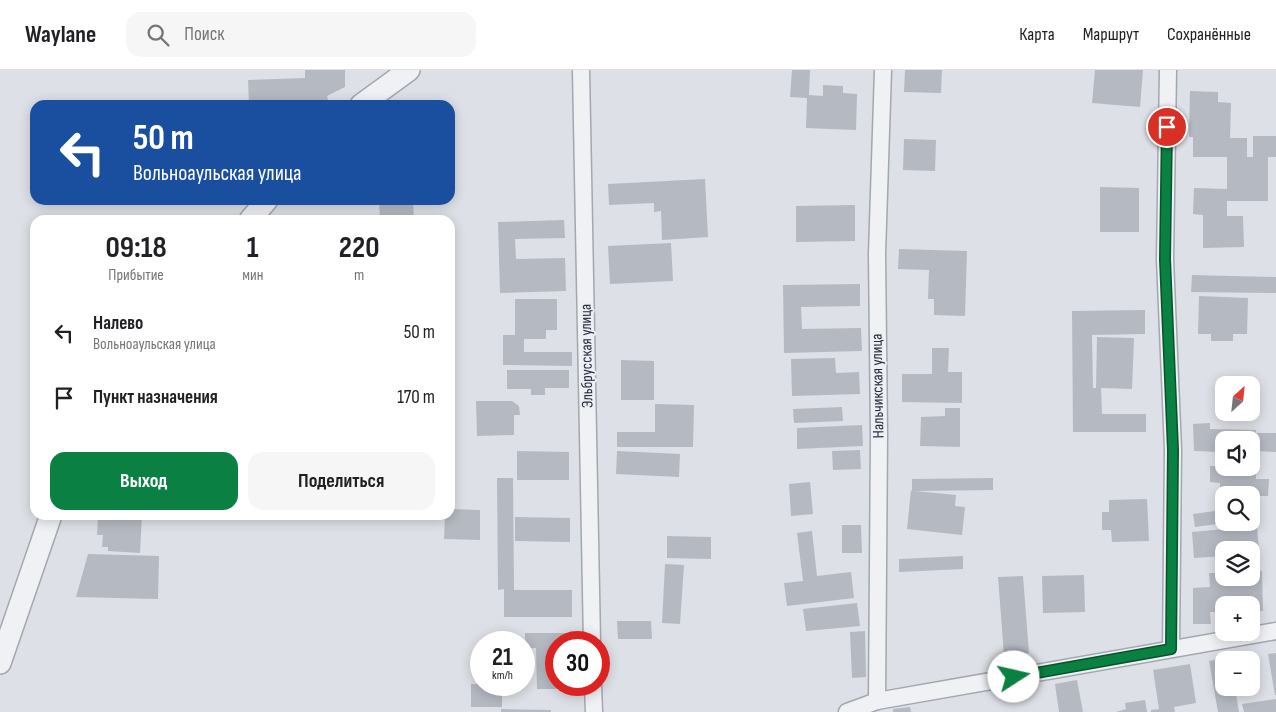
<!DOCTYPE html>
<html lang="ru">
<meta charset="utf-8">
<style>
body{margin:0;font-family:"Sofia Sans Condensed",sans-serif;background:#f6f6f6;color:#202124;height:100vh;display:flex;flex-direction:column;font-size:19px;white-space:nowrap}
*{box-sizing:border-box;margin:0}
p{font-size:16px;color:#757577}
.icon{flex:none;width:28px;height:28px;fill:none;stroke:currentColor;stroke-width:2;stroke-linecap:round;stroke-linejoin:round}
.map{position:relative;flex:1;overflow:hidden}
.drawer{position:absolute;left:30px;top:145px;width:425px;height:305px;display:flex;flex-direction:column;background:#fff;border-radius:15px;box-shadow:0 2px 12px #0003}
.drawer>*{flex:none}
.top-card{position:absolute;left:30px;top:30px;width:425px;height:105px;border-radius:15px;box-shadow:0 2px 12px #0003;background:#1a4fa0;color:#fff;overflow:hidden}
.needle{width:32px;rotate:27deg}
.fabs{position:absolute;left:1215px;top:306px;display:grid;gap:10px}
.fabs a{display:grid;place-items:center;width:45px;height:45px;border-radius:10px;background:#fff;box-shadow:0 2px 12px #0003;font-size:25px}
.speed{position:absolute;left:470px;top:561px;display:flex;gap:10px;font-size:25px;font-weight:700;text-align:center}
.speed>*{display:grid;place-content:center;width:65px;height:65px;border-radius:50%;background:#fff;box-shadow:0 2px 12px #0003;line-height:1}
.speed small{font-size:12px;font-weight:400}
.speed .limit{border:8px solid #d22;background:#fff;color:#111}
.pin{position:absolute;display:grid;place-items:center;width:42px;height:42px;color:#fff;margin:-21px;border:2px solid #fff;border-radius:50%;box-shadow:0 1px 5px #0007}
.me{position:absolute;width:55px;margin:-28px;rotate:80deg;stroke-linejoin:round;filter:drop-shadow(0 0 4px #0008)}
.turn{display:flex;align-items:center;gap:18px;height:105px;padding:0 20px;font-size:22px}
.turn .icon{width:65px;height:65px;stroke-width:2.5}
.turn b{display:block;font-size:35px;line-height:42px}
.eta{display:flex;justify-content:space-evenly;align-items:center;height:85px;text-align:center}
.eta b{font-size:30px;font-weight:700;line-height:35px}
.button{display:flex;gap:10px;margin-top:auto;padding:10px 20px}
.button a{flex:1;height:58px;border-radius:15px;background:#0b8043;color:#fff;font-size:20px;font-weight:700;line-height:58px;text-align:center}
.button a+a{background:#f6f6f6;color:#202124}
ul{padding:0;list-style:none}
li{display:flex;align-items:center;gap:15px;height:65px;padding:0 20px}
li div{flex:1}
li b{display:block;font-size:19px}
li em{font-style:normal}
header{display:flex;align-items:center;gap:30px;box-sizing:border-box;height:70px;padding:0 25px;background:#fff;border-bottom:1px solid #e0e0e0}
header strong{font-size:24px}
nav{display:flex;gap:28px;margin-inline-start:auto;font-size:18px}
.search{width:350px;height:45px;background:#f6f6f6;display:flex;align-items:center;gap:12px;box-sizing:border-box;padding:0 18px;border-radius:15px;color:#757577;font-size:19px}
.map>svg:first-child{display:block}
</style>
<header>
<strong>Waylane</strong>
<div class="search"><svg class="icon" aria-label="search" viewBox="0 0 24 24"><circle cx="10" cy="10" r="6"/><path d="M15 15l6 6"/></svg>Поиск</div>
<nav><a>Карта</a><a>Маршрут</a><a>Сохранённые</a></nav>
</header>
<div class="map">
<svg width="1276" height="642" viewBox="0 0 1276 642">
<rect width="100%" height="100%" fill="#dde0e6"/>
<g fill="#b5b9c2" fill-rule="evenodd">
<path d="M305 0H345V17L327 26 328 30H293V35H249L248 10 305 8Z"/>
<path d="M792 0H810L809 25 823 26V15L843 16V23L857 24 856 60 806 58 807 28 790 27Z"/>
<path d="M905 0H942L941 23 904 22Z"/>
<path d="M1095 0H1143L1140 37 1092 33Z"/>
<path d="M1190 21 1218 22V32L1231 33 1230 68H1247V87H1253V66H1276V87H1268V131H1227V146H1243L1244 177 1203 178V145L1193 144 1194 118 1227 119V87H1193V67H1189Z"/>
<path d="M904 69 936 70 935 101 903 100Z"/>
<path d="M705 109 708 167 662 170 661 141 654 142V133L609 135 608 114Z"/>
<path d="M1100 117 1139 118V162H1100Z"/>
<path d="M379 130H413L414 150H380Z"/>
<path d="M855 135V171L796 172V136Z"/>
<path d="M564 150 565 168 515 169 516 189 565 188 566 221 500 223 498 152Z"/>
<path d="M671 173 673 211 610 214 608 176Z"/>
<path d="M899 179 967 181 965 246 934 245V229H928L929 200 898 199Z"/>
<path d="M1192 205 1276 207V223L1191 222Z"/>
<path d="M860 214V236L801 237 802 259 861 258 862 281 784 283 783 215Z"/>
<path d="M1199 226 1248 228 1247 264H1233V271H1211V264H1198Z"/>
<path d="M515 229H557V260H546V269H524V282H572V296L503 295V265H515Z"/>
<path d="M1145 240V264L1092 265 1093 318H1096L1097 267 1134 268 1132 319 1101 318 1102 344H1146V362H1073L1072 241Z"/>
<path d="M932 278H949L948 302H962V333L902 332V304H932Z"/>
<path d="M835 288 836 303 859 302 860 324 792 326 791 289Z"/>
<path d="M621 290 654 291V330H621Z"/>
<path d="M507 300H569V318H545V325H531V319H507Z"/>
<path d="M476 331H512L519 336 520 345H514V365L477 366Z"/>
<path d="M655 334 694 335 693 377H617V362H655Z"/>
<path d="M842 337 843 351 794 353 793 339Z"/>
<path d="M945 338H960V377L920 376 921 347 945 346Z"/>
<path d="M1210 353V359L1256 360V363H1276V382L1256 381V409H1269L1268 426H1220V413L1210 412V396H1220V382L1194 381 1193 354ZM1224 370H1251V398H1224Z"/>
<path d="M862 355 863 376 797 379V358Z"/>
<path d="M860 380 861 399 833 400 832 381Z"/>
<path d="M517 381 569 382V410H517Z"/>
<path d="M617 381 680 384 679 407 616 404Z"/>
<path d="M497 408H513L514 520H572V547H504V519L498 520Z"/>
<path d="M993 408V420L915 421 956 425 955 436 965 437 962 465 907 459 911 420 912 421V409Z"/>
<path d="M810 412 813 444 791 446 789 414Z"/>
<path d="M1147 429 1149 471 1112 472 1111 460H1102V442H1109V430Z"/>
<path d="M450 439 480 440V470L444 469 445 445H450Z"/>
<path d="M1215 441 1217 454 1195 457 1193 444Z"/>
<path d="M109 445H142L140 483 108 481V477H102L103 465H97L98 446H109Z"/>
<path d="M515 447 570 448V472L515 471Z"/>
<path d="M842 455H861L862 483H842Z"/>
<path d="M1257 456 1260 493 1251 494V480H1224V486L1194 488 1192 462Z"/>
<path d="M812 461 817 506 851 502 854 528 787 536 784 513 803 511 797 463Z"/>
<path d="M667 466 711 467V489L667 488Z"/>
<path d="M88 484 159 486 158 529 76 527Z"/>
<path d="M963 486V499L899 502V489Z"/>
<path d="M665 494 684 495 680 554 662 553Z"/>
<path d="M1262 501 1263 541H1251V535H1224V542H1210L1211 554H1193V518L1210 517 1209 503H1224V508H1251V502Z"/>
<path d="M1084 505 1085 542 1043 543 1042 506Z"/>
<path d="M1023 506 1029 583 1004 585 998 507Z"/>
<path d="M857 533 860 556 806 561 803 539Z"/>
<path d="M617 551H651L652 569H618Z"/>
<path d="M865 561 866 607 852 608 850 562Z"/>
<path d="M525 563H571V572H556V615H571V619H537L536 578H525Z"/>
<path d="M1276 583V625H1275L1268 584Z"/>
<path d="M1230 587V590H1224V618H1235L1239 642H1218L1209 591Z"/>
<path d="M1190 594 1196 633 1174 637 1175 642H1151V640L1159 639 1153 600Z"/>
<path d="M1077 610 1083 642H1059L1055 614Z"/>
<path d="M471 614 502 615V637H471Z"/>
<path d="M1276 629V642H1244L1242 634Z"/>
<path d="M1145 630 1147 642H1116L1126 639 1125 633Z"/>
<path d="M910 637 911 642H893V639Z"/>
<path d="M501 639 551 640V642H501Z"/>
</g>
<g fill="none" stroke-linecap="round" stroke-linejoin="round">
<g stroke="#a3a7af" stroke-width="19">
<g id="minor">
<path d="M581 0 592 572"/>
<path d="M1168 0 1165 189 1173 380 1171 579"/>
<path d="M593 615 594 642"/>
<path d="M877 631 879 364 877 184 883 0"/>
<path d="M847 642 877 631 1276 561"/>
</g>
</g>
<g stroke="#a3a7af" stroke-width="24">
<g id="tertiary">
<path d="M361 35 409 0"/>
<path d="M250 150 267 130"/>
<path d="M0 593 51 445"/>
</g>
</g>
<use href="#minor" stroke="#eff1f4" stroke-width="16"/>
<use href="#tertiary" stroke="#eff1f4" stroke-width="21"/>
</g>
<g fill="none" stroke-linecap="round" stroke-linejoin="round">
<g stroke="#07532c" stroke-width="12">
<path id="route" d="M1014 607 1171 579 1173 380 1165 189 1167 57"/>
</g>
<use href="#route" stroke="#0b8043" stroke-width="9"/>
</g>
<g text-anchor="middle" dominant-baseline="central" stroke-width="4" stroke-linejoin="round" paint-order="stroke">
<g font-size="16" fill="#282d3b" stroke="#eceff4">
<text transform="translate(587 286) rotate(-91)">Эльбрусская улица</text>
<text transform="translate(878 316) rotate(-91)">Нальчикская улица</text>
</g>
</g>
</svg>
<div class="fabs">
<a><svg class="needle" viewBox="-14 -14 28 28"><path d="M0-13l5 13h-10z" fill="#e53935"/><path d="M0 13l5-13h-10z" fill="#757577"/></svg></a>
<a><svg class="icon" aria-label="sound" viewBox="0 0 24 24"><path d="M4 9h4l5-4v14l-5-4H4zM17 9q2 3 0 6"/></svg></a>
<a><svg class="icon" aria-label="search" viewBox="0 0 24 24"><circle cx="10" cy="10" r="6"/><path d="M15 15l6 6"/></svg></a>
<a><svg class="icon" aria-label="layers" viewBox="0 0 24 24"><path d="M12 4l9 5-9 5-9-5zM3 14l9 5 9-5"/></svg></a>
<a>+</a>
<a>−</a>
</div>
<div class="speed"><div>21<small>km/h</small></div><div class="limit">30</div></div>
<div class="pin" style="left:1167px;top:57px;background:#d93025"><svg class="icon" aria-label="arrive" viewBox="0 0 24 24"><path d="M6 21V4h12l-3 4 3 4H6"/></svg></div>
<svg class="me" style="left:1014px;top:607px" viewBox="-20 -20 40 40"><circle r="19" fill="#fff"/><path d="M0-13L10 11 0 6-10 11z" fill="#0b8043"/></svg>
<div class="top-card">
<div class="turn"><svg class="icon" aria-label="left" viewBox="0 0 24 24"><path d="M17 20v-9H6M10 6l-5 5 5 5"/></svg><div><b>50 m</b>Вольноаульская улица</div></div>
</div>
<section class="drawer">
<div class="eta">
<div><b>09:18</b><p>Прибытие</p></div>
<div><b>1</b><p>мин</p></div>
<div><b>220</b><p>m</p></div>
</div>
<ul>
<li><svg class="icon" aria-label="left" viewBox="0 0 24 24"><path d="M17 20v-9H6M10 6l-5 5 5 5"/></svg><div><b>Налево</b><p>Вольноаульская улица</p></div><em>50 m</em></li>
<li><svg class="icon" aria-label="arrive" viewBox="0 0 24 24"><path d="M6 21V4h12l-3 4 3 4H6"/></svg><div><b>Пункт назначения</b></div><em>170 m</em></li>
</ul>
<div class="button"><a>Выход</a><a>Поделиться</a></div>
</section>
</div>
